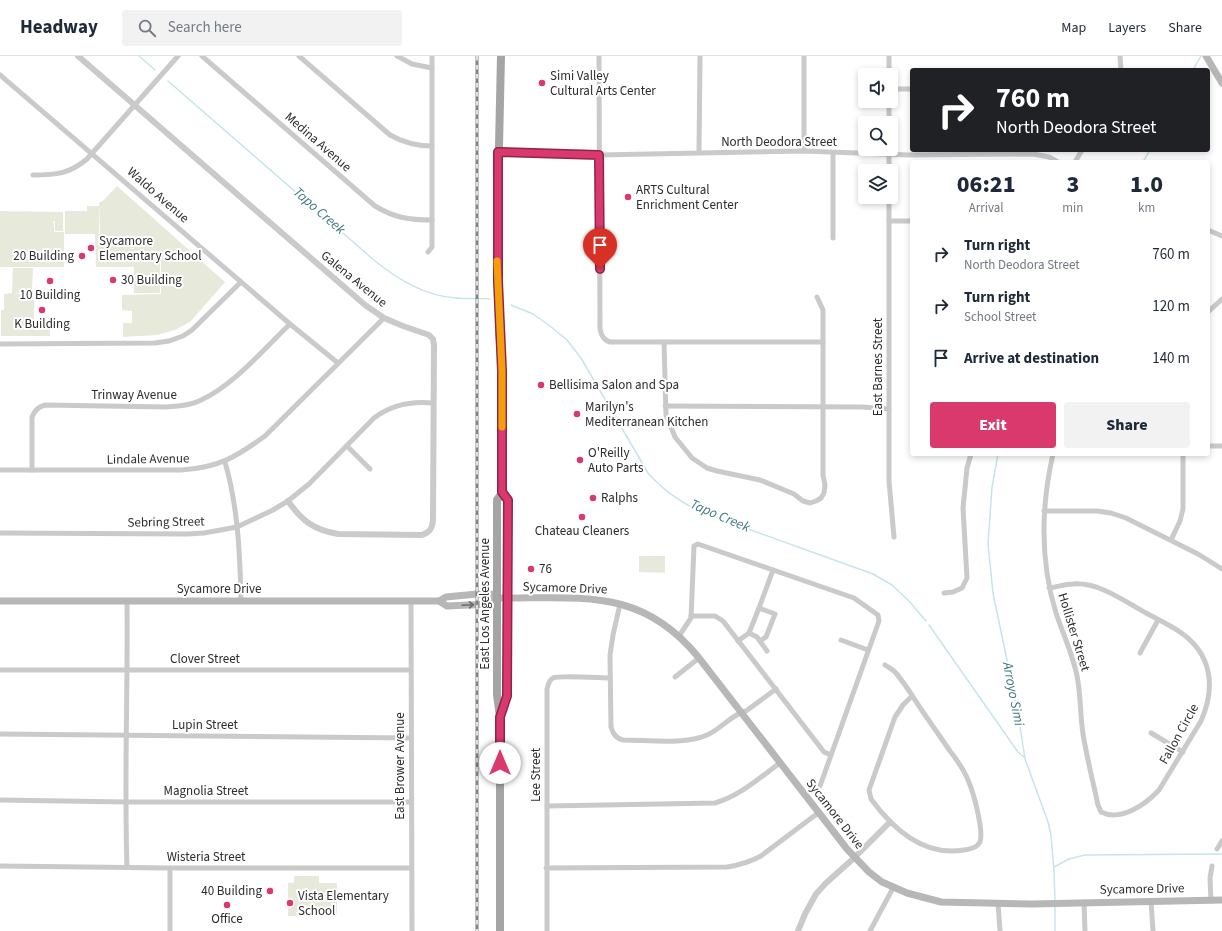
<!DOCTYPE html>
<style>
body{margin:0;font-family:"Source Sans 3",sans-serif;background:#f2f2f3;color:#1f2937;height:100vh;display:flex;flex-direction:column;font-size:15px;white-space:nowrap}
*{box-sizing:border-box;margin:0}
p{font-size:13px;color:#747a83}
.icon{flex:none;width:22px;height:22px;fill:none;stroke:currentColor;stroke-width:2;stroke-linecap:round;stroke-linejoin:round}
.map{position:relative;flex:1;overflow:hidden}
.side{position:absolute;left:910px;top:104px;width:300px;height:296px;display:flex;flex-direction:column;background:#fff;border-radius:4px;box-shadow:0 2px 6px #0003}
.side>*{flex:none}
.hud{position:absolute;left:910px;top:12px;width:300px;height:84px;border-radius:4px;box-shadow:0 2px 6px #0003;background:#202124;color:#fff;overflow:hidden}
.buttons{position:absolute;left:858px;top:12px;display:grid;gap:8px}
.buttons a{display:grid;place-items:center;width:40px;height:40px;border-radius:4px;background:#fff;box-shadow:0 2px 6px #0003;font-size:20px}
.pin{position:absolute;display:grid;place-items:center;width:34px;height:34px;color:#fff;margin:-41px -17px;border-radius:50% 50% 50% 0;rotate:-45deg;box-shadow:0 0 4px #0007}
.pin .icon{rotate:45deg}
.me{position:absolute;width:44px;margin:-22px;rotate:0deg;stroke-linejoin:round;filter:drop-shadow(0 0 3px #0008)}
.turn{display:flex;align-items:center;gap:14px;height:84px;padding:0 20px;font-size:18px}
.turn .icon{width:52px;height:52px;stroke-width:2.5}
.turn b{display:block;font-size:28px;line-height:34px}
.eta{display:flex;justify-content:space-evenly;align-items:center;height:68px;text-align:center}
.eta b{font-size:24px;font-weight:800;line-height:28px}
.action{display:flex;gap:8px;margin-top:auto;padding:8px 20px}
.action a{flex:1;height:46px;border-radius:4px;background:#da396e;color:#fff;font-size:16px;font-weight:800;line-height:46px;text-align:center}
.action a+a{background:#f2f2f3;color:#1f2937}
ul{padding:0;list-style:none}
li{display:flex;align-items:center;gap:12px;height:52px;padding:0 20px}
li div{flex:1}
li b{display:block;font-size:15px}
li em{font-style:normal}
header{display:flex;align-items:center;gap:24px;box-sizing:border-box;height:56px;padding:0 20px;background:#fff;border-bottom:1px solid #e0e1e3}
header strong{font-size:19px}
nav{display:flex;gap:22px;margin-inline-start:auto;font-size:14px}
.search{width:280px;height:36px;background:#f2f2f3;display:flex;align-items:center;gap:10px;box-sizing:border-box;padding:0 14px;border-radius:4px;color:#747a83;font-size:15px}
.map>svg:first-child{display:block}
</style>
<header>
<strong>Headway</strong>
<div class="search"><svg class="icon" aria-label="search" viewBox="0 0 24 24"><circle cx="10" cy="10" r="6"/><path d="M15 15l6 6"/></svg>Search here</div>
<nav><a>Map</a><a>Layers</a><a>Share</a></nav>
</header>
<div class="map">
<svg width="1222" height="875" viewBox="0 0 1222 875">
<rect width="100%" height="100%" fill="#fff"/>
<g fill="#e7eadb">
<path d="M117 130 225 226 190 266 175 274 157 279 123 281V267H132V255L122 254V239L161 238V195H134V192H129L134 193V196H160V237H134V211H96L95 178H65V155H87V150H99V178H100L99 147 104 144Z"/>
<path d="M0 155 63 156V175H55V165L52 166 54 167V176H64V211H0Z"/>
<path d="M13 212H33L32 237H13L21 238V244H34V264H21L50 265V280H1V254H4V238L12 237Z"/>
<path d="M639 500H665V517L639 516Z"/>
<path d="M294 820H319V827H337V860H288V827H294Z"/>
</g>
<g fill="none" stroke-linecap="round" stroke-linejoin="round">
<g stroke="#c8e4e9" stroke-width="1.5">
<path d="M139 0 155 14"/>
<path d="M1193 14 1201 0"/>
<path d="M168 25 375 205C399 224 425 240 456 242 467 243 479 242 490 243"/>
<path d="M1143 106 1150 94"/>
<path d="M511 249 533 258 550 270 567 284 581 302 648 417C664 435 679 445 701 456L873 518 892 529 909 545 926 565"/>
<path d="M998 398 992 431 988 488 993 537 1018 657 1025 703 1048 766 1051 779 1054 815 1055 846"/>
<path d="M929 569 1018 696 1025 702"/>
<path d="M1054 811 1069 803 1085 799 1222 798"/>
<path d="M1055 849V875"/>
</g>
<g stroke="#cacaca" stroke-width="5">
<path d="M202 0 375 150C395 162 409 164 432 164"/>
<path d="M299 0 390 79C404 87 416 90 432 90"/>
<path d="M397 0 412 8 432 12"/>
<path d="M599 0 600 273C601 279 603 284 610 286H823"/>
<path d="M804 0V95"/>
<path d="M1120 0 1121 14"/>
<path d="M0 19 290 268 338 307"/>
<path d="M889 19V0"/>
<path d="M891 33H912"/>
<path d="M889 45V67"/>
<path d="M889 93V115"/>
<path d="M498 96 599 99 804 95 909 99 1033 98 1049 101 1058 106"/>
<path d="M699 96 700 0"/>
<path d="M1075 106 1082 94"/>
<path d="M33 119C56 119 69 118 87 103L178 0"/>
<path d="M889 141V425L894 481"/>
<path d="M889 165H912"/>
<path d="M1208 174 1222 180"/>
<path d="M833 182V97"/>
<path d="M428 196 432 191V0"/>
<path d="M1208 256 1222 243"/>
<path d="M664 286 666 359 675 381 692 402 707 412 717 415 760 424 794 438 803 445 810 447 816 445 821 442 824 437 825 429 823 419V254L817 241"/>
<path d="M0 288 155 287 169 285 183 280 192 274 241 226"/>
<path d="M665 350 862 351 889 353"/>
<path d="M347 390 370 413"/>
<path d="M1208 390H1222"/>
<path d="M225 406C238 451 240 498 241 545"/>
<path d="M0 414H181C218 412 236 401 265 380L384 262"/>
<path d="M32 414V361C35 354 38 351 45 349L166 351C177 350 189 350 199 345 233 330 263 294 290 268"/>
<path d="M1044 455H1097L1111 457 1126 462 1198 498 1222 513"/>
<path d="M0 477 187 478 204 477 237 471 273 454 288 445 309 428 374 362C391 349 412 345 433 347"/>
<path d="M1171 484 1180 465 1183 453V398"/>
<path d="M1049 532C1057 531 1065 528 1073 528 1099 526 1124 545 1146 557 1157 563 1170 569 1180 576 1212 598 1216 631 1201 665L1159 734C1146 748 1121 766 1101 756L1098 749C1093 726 1087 702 1083 678 1080 659 1081 639 1077 620 1073 599 1063 578 1056 557 1040 505 1041 451 1053 398"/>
<path d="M944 537 953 536 962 532 967 522 963 452 967 412 971 398"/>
<path d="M411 545 412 875"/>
<path d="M127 546C128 634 124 722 127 811"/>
<path d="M620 548 613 579 610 599 611 671C613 678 616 683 623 684 648 684 685 689 707 679 721 673 732 658 746 655L776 633"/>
<path d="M759 552 773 514"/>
<path d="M691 560H715L723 565 824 696 831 699"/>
<path d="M749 577 759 552 775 558 766 581 760 585"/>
<path d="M679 580 691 562 694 490 698 488 854 542 878 559 879 565 820 730"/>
<path d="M841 584 868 594"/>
<path d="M738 585 749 577 757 581 767 595"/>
<path d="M1140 597 1158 564"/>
<path d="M885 609C888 611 892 613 895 616 905 627 914 643 923 656 932 669 941 682 950 695 957 704 964 714 968 724 973 735 984 774 980 786 977 792 970 793 964 794 924 801 893 773 871 743L869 734 895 661 903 649 912 640"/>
<path d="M0 614H410"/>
<path d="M675 621 699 602"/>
<path d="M1151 677 1183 696"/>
<path d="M0 678 410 682"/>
<path d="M0 744 126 746H411"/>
<path d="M547 750 715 747C740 740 759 722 780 707"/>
<path d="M1217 793 1222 785"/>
<path d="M0 810 170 812H411"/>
<path d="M170 812V875"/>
<path d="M546 812 727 811C740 809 750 806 761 800L818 757"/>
<path d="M1151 845 1153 875"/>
<path d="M1211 845 1210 822 1212 810"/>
<path d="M1084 846 1085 875"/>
<path d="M998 847 1000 875"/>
<path d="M547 875V633C548 629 549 624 553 622 558 619 601 622 610 622"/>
<path d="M870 875 893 832"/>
</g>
<g stroke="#cacaca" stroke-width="6">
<path d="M78 0 365 249 384 262 403 270 429 279 433 283 434 289 433 464C432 473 430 476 422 479L338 478C314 474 302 465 288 445"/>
<path d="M798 875 805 858 816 838 826 827 854 802 890 766"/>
</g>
<g stroke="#b7b7b7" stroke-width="7">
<path d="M1206 0 1222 27"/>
<path d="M0 545H439L446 541 477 538H491L497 542C580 543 641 530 699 602L847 793 869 816 882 826 907 837 941 846 1032 848 1222 844"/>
<path d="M439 545 447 550 491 548 497 542"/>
</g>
<g stroke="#a5a5a5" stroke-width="8">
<path d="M500 661 507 640V444L503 436 502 315 499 273 497 181 501 0"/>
<path d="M500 875V661L497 639V444L503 436"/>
</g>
<g stroke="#828282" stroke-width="3">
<path id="rail" d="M477 0V875"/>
</g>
<use href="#rail" stroke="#fff" stroke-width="1.5" stroke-dasharray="4.5" stroke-linecap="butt"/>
</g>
<defs><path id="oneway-shaft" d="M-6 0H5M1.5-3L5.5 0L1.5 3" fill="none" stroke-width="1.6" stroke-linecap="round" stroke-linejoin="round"/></defs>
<use stroke="#6b6b6b" href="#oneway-shaft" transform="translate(468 549) rotate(-3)"/>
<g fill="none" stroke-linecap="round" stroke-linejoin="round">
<g stroke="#8e2548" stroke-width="10">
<path id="route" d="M500 707V661L507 640 508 444 502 436V315L498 225V96L599 99 600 213"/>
</g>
<use href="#route" stroke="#da396e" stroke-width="7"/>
<path stroke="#f59e0b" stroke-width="7" d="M497 205 502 315V371"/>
</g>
<g fill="#da396e" stroke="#fff" stroke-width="1.5">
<circle cx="542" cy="27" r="4"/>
<circle cx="628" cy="141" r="4"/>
<circle cx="91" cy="192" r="4"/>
<circle cx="82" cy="200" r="4"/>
<circle cx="113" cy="224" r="4"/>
<circle cx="50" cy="225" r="4"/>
<circle cx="42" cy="254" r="4"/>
<circle cx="541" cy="329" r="4"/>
<circle cx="577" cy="358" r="4"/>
<circle cx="580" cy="404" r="4"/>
<circle cx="593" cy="442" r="4"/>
<circle cx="582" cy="461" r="4"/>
<circle cx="531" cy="513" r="4"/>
<circle cx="270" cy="835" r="4"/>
<circle cx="290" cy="847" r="4"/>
<circle cx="227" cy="849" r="4"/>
</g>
<g text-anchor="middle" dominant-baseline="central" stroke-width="4" stroke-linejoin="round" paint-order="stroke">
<g font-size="13" fill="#2d2d2d" stroke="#fff" text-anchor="start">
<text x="550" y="20">Simi Valley<tspan x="550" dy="15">Cultural Arts Center</tspan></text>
<text x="636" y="134">ARTS Cultural<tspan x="636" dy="15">Enrichment Center</tspan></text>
<text x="99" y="185">Sycamore<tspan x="99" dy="15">Elementary School</tspan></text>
<text x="74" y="200" text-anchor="end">20 Building</text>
<text x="121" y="224">30 Building</text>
<text x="50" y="239" text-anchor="middle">10 Building</text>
<text x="42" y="268" text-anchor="middle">K Building</text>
<text x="549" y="329">Bellisima Salon and Spa</text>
<text x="585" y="351">Marilyn's<tspan x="585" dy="15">Mediterranean Kitchen</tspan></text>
<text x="588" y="397">O'Reilly<tspan x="588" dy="15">Auto Parts</tspan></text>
<text x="601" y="442">Ralphs</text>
<text x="582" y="475" text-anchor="middle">Chateau Cleaners</text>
<text x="539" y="513">76</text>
<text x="262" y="835" text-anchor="end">40 Building</text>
<text x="298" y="840">Vista Elementary<tspan x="298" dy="15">School</tspan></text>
<text x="227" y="863" text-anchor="middle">Office</text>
</g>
<g font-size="13" fill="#2d2d2d" stroke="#fff">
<text transform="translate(318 86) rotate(41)">Medina Avenue</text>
<text x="779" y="86">North Deodora Street</text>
<text transform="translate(158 139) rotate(41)">Waldo Avenue</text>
<text transform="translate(354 223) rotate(39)">Galena Avenue</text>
<text transform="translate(878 311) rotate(-90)">East Barnes Street</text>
<text x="134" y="339">Trinway Avenue</text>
<text transform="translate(148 403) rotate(-1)">Lindale Avenue</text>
<text transform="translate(166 466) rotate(-1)">Sebring Street</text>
<text transform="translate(565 532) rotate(2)">Sycamore Drive</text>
<text x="219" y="533">Sycamore Drive</text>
<text transform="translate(485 548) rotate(-90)">East Los Angeles Avenue</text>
<text transform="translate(1074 576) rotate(73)">Hollister Street</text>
<text x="205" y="603">Clover Street</text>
<text x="205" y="669">Lupin Street</text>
<text transform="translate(1179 678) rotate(-61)">Fallon Circle</text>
<text transform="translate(400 710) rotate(-90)">East Brower Avenue</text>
<text transform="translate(536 719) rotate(-90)">Lee Street</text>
<text x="206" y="735">Magnolia Street</text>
<text transform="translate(835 758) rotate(52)">Sycamore Drive</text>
<text x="206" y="801">Wisteria Street</text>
<text transform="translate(1142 833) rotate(-1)">Sycamore Drive</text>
</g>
<g font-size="14" font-style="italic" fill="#3e7a84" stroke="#fff">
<text transform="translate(319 155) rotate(41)">Tapo Creek</text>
<text transform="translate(720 460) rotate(23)">Tapo Creek</text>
<text transform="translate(1013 638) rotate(79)">Arroyo Simi</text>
</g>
</g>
</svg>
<div class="buttons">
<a><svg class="icon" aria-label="sound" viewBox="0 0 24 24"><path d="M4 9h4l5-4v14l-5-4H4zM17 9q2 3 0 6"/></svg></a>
<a><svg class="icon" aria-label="search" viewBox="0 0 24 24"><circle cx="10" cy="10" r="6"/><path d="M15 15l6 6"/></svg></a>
<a><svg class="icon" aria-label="layers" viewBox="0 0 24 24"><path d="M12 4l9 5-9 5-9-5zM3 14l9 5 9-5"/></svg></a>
</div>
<div class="pin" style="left:600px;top:213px;background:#d93025"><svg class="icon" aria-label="arrive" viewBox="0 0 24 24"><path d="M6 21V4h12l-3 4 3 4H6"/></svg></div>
<svg class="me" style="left:500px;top:707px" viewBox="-20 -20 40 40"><circle r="19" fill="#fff"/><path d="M0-13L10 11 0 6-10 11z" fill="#da396e"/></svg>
<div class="hud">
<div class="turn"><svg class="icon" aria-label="right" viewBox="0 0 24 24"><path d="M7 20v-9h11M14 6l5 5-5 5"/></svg><div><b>760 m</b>North Deodora Street</div></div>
</div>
<section class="side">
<div class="eta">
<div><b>06:21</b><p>Arrival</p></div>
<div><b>3</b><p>min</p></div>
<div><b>1.0</b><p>km</p></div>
</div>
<ul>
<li><svg class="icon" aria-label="right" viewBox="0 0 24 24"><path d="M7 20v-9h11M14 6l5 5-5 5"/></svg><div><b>Turn right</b><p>North Deodora Street</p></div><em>760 m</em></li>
<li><svg class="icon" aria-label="right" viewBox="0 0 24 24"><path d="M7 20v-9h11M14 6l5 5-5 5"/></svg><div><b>Turn right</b><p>School Street</p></div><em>120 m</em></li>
<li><svg class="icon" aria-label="arrive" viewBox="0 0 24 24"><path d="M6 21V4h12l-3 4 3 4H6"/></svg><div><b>Arrive at destination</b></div><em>140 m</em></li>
</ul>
<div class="action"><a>Exit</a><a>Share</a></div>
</section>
</div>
